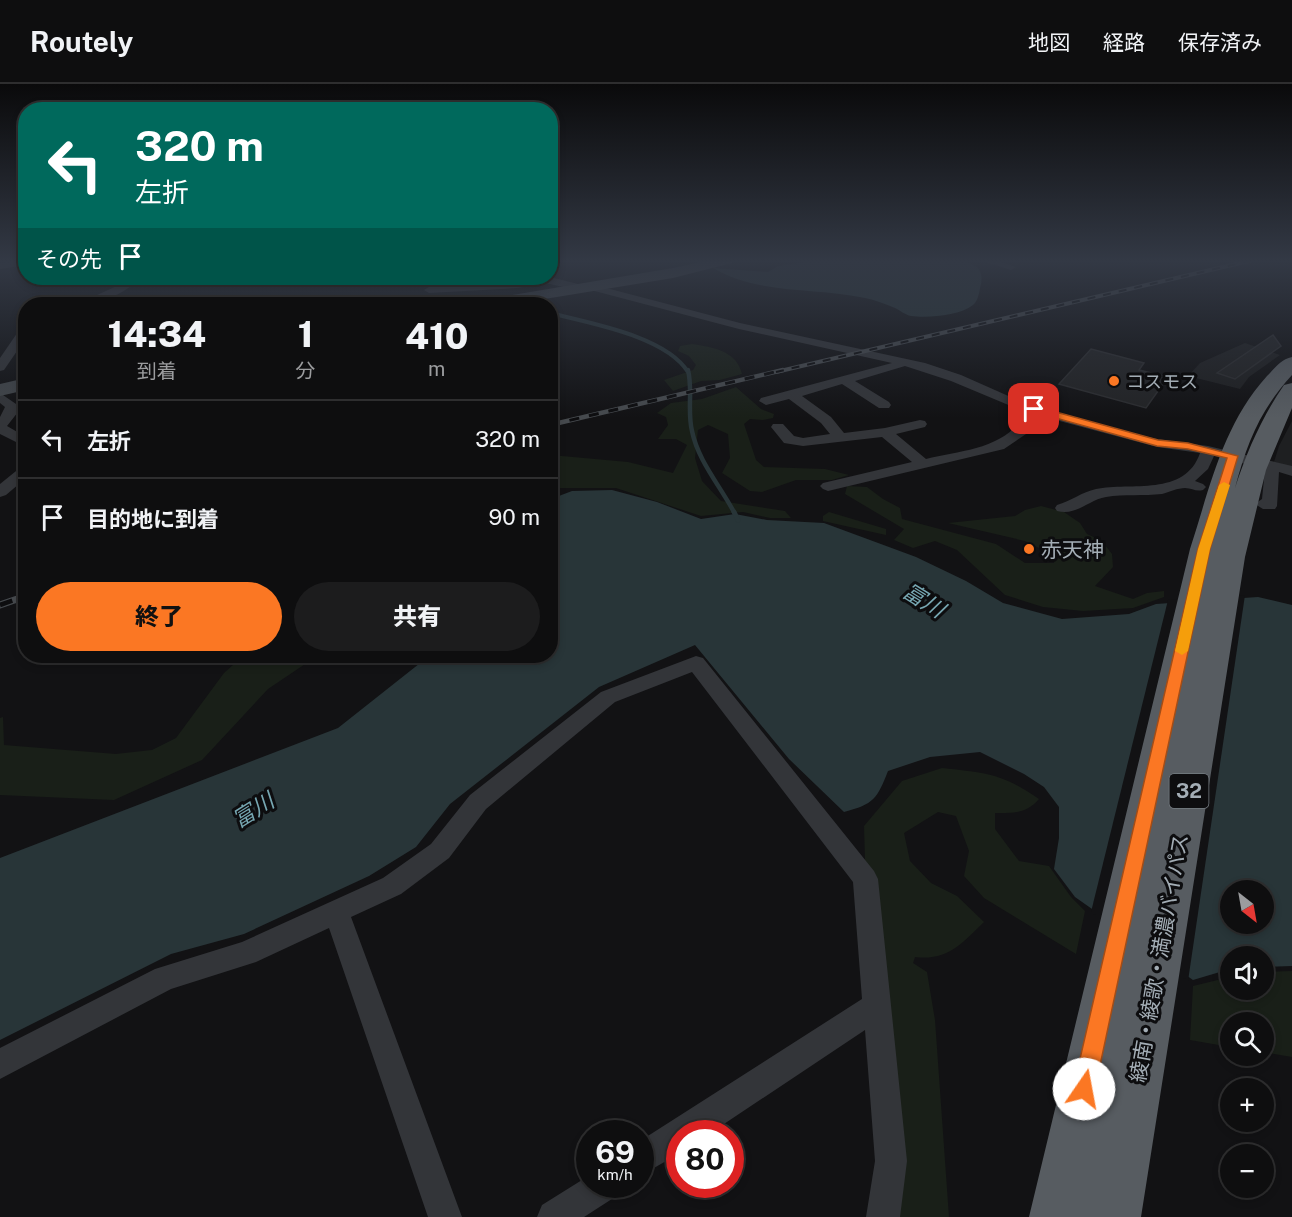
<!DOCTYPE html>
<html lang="ja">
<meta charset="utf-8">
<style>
body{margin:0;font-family:"Public Sans","Noto Sans JP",sans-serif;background:#1c1c1d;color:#f1f3f6;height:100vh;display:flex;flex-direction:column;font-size:22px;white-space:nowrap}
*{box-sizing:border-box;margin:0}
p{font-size:20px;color:#9b9c9e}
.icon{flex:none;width:33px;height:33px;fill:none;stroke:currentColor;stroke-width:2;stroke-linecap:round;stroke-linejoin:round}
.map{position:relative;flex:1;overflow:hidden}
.drawer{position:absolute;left:18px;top:213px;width:540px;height:366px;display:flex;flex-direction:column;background:#0e0e0f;border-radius:24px;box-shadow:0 3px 9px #0003,0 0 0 2px #2e2e2f}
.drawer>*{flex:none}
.banner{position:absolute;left:18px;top:18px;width:540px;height:183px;border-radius:24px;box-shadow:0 3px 9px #0003,0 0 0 2px #2e2e2f;background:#00695c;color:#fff;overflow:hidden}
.needle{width:39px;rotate:149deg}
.controls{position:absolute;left:1220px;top:796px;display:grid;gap:12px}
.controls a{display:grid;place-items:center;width:54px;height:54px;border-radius:50%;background:#0e0e0f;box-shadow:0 3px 9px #0003,0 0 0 2px #2e2e2f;font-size:30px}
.speed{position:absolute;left:576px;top:1036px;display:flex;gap:12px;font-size:30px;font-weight:700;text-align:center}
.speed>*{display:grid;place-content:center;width:78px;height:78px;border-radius:50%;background:#0e0e0f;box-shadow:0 3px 9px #0003,0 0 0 2px #2e2e2f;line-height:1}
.speed small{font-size:15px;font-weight:400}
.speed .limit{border:9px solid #d22;background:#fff;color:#111}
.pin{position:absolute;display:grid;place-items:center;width:51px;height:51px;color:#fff;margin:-26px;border-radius:12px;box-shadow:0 3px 9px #0006}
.me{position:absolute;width:66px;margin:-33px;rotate:12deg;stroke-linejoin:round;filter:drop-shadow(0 0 4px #0008)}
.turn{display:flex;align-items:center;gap:21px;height:126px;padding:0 18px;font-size:27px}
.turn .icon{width:78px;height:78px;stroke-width:2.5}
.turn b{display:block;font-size:42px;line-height:51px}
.then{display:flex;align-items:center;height:57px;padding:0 18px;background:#0003;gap:12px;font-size:22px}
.eta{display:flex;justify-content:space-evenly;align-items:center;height:102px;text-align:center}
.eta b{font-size:36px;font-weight:800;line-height:42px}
.button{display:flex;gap:12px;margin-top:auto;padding:12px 18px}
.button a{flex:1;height:69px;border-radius:36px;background:#fb7723;color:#111;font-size:24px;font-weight:800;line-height:69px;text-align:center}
.button a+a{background:#1c1c1d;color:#f1f3f6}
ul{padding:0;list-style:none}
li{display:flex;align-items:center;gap:18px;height:78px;padding:0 18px;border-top:2px solid #2e2e2f}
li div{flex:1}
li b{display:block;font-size:22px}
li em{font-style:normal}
header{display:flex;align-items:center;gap:36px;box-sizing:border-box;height:84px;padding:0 30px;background:#0e0e0f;border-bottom:2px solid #2e2e2f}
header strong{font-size:28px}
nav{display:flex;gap:33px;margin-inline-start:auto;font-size:21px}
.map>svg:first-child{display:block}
</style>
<header>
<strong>Routely</strong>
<nav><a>地図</a><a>経路</a><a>保存済み</a></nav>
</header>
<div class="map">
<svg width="1292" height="1133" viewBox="0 0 1292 1133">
<rect width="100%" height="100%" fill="#121214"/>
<g fill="#1e1f21">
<path d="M1245 259 1280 271 1249 293 1240 305 1188 292 1200 279Z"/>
<path d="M1292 337V383L1274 378 1279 362Z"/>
</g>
<g fill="#191f18">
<path d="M692 260C713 263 737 267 742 290L720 296 701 297 673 307 664 296 693 286 696 281 689 272 678 267 680 262Z"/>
<path d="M736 303 761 325 774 330 773 334 763 336 750 335 744 340 756 376 764 383 825 385 849 391 832 396H796L762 408 750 407 722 389 730 374 728 350 708 341 698 346 695 374 702 397 721 417 785 427 791 434H770L743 428 701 432 616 404H551V371L628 378 673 389 687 361 676 355H658L668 341 666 333 657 329 671 319 702 315Z"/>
<path d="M847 402 867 403 883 415 900 424 902 435 996 460 1025 479H1054L1055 472 1025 457 948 439 1015 432 1025 426 1041 422 1064 428 1080 439 1087 450 1102 457 1112 470 1113 483 1095 502 1133 515 1147 509 1164 507V513L1133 524 1083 527 1043 523 1005 511 957 466 935 457 913 464 894 456 904 445 845 410Z"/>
<path d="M829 428 886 445V451L823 437V432Z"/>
<path d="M243 572H317L268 605 202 676 114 716 0 711V634L3 633 4 661 116 670 152 666 176 654 224 589Z"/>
<path d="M942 684C987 689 1001 689 1039 715 1026 730 1013 729 995 729V745L1019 777 1049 782 1071 813 1085 827 1076 870 984 814 964 792 969 767 956 732 938 728 904 749 910 777 931 799 957 812 984 838C961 860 948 877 915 873L913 879 927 888 935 936 949 1133H898L865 776 864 742 902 697Z"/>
<path d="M1292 887V973L1263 968V939H1230V963L1190 956 1193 902 1230 893V906H1263V888Z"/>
</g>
<g fill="#283538" fill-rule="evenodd">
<path d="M820 176H962C975 181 984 184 981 200 979 207 979 216 973 221 959 232 928 234 911 232 905 231 900 226 895 224 885 220 875 216 865 214 815 203 759 211 713 184L768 188 778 182Z"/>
<path d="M612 406 657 418 701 435 735 430 767 436 824 439 916 473 966 497 1003 519 1062 535 1129 530 1156 520 1258 513 1292 521V882L1263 883V873H1230V885L1193 896 1075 813 1054 785 1059 754V723L1044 703 1024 690 980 668 930 673 888 687C877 715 874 720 844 728L789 675 695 561 599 603 450 720 416 763 369 792 244 850 171 870 0 956V774L338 644 429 572H550L551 415 572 407ZM1230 807H1263V840H1230Z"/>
</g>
<path fill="#121214" d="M1245 511 1188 897 1091 828 1168 516Z"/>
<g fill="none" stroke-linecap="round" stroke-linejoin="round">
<path stroke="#283538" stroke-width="4" d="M550 229C589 239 666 252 688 288"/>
<path stroke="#283538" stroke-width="4.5" d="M688 286C693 306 687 327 692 347 698 377 721 403 735 430"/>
<path stroke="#283538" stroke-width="5" d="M734 428 738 436"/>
</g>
<g fill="#222325" stroke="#2c2d30" stroke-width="1.5">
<path d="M1273 251 1281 262 1235 295 1217 289Z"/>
<path d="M1091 265 1144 279 1139 286 1168 293 1146 324 1059 300Z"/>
</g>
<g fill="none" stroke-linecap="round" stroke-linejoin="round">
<g fill="#333539" fill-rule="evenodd">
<path d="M26 176V181L0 185V179Z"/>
<path d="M979 176H994L1016 183 1011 186Z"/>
<path d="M550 193 586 202 591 200 740 239 925 279 961 291 1024 319 1120 346 1157 355 1208 362 1292 382V392L1279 388 1277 422 1275 425H1263L1255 420 1262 415 1265 385 1214 372 1208 385 1195 397 1203 400 1206 403 1203 406C1196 408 1192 404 1185 404 1178 404 1169 408 1162 410 1144 412 1124 410 1106 413 1088 416 1077 432 1057 427L1055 424 1057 421C1071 417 1082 408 1096 405 1131 398 1185 413 1200 369L1157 363 1037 331 1029 348 1004 365 828 407 823 405 820 402 823 399 912 378 882 353 803 362 784 359 771 343 773 340H783L794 352 803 354 830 350 821 339 789 315 766 321 759 317 761 314 892 279 739 245 587 205 582 207 545 199 517 204 429 209 424 206 429 203C469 201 514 200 550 193ZM905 282 951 297 1025 328C1008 365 962 366 926 375L896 350 925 343 927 340 925 337 920 336 885 344 844 349 831 333 802 312 842 300 879 324H889L891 321 889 318 855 297Z"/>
<path d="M129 194H140C126 209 98 222 77 220L117 202Z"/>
<path d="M26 241V254L4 286 0 287V274L22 242Z"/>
<path d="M0 309 19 322 18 328 7 342 26 353V363L0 350V333L5 323 0 319Z"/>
<path d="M26 382V394L6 411 0 413V400L21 383Z"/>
<path d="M696 572 703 574 874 787 878 795 907 1077 900 1133H866L875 1077 865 946 709 1050H680V1069L640 1092V1057L862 915 853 798 692 588 615 618 486 725 449 774 401 810 351 833 462 1133H428L329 844 256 878 171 905 0 995V964L155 885 242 858 383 794 431 760 470 711 601 608Z"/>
<path d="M590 1091V1101H619L615 1113 584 1133H537L542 1121Z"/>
</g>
<g fill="#414549" fill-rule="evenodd">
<path d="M710 176H734L732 179 673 194 514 220H480L488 215 673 184Z"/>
<path d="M26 294V306L0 312V300Z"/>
</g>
<path fill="#575c61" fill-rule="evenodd" d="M1292 273V291C1260 326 1247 359 1235 404 1247 367 1262 333 1284 301L1292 299V324L1266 386 1245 473 1141 1133H1029L1190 465C1210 404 1222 342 1267 292 1275 284 1281 275 1292 273Z"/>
<g stroke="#464a4e" stroke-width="4">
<path id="rail-far2" d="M776 288 1253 176"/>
</g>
<g stroke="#464a4e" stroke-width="4.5">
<path id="rail-far1" d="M550 341 783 286"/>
</g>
<g stroke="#464a4e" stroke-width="7">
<path id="rail" d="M0 521 26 512"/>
</g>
<use href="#rail-far2" stroke="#0d0d0f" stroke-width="2" stroke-dasharray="8" stroke-linecap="butt"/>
<use href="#rail-far1" stroke="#0d0d0f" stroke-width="3" stroke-dasharray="10" stroke-linecap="butt"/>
<use href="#rail" stroke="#0d0d0f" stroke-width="4.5" stroke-dasharray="13" stroke-linecap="butt"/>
</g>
<linearGradient id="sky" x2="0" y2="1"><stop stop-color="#0a0a0b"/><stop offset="0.53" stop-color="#333945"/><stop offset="1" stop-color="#333945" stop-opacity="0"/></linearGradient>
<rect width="1292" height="334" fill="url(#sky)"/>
<path fill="#fb7723" stroke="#a34d17" stroke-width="1.5" d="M1034 322 1158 356 1188 359 1238 372 1210 465 1095 1005 1092 1013 1084 1016 1077 1013 1073 1005 1198 465 1227 374 1188 365 1157 362 1030 327V323Z"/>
<path fill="#f59e0b" d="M1224 398 1230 401 1210 465 1188 567 1182 571 1175 567 1198 465 1219 401Z"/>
<g fill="#fb7723" stroke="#0d0d0f" stroke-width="2">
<circle cx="1114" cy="297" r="6"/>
<circle cx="1029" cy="465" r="6"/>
</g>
<g text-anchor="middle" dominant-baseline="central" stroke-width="6" stroke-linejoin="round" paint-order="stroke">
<g font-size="18" fill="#a3adb5" stroke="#0d0d0f" text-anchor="start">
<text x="1126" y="297">コスモス</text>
</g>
<rect fill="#0d0d0f" stroke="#767d83" stroke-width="1.5" x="1169.5" y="690" width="39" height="34" rx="4.5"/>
<g font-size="20" font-weight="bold" fill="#a3adb5">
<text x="1189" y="707">32</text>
</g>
<g font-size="21" fill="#a3adb5" stroke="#0d0d0f" text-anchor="start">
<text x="1041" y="465">赤天神</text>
</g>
<g font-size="21" fill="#a3adb5" stroke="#0d0d0f">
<text transform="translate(1159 874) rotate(-80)">綾南・綾歌・満濃バイパス</text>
</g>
<g font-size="22" font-style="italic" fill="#77a7b2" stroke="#0d0d0f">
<text transform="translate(924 516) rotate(32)">富川</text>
<text transform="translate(253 726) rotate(-32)">富川</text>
</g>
</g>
</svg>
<div class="controls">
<a><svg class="needle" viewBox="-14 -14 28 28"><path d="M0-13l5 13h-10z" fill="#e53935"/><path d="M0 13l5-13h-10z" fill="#9b9c9e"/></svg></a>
<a><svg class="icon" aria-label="sound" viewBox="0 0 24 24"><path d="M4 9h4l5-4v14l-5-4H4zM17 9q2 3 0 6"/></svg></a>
<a><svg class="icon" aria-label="search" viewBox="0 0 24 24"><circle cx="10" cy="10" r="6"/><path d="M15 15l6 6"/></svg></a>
<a>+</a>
<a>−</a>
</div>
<div class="speed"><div>69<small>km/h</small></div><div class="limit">80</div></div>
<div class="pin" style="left:1034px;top:325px;background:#d93025"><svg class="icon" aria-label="arrive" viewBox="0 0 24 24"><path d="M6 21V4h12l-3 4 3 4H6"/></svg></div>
<svg class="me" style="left:1084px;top:1005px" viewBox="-20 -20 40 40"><circle r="19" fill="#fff"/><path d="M0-13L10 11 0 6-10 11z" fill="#fb7723"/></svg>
<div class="banner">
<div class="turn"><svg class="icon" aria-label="left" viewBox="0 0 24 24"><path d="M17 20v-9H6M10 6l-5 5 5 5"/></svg><div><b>320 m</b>左折</div></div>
<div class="then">その先<svg class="icon" aria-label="arrive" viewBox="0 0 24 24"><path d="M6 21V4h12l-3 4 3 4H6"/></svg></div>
</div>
<section class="drawer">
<div class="eta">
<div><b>14:34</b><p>到着</p></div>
<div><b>1</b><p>分</p></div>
<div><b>410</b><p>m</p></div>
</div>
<ul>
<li><svg class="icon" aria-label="left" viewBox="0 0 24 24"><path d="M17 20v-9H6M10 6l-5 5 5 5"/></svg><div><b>左折</b></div><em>320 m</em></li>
<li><svg class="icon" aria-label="arrive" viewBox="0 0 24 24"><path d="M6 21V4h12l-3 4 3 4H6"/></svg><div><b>目的地に到着</b></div><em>90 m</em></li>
</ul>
<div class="button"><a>終了</a><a>共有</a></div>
</section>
</div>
